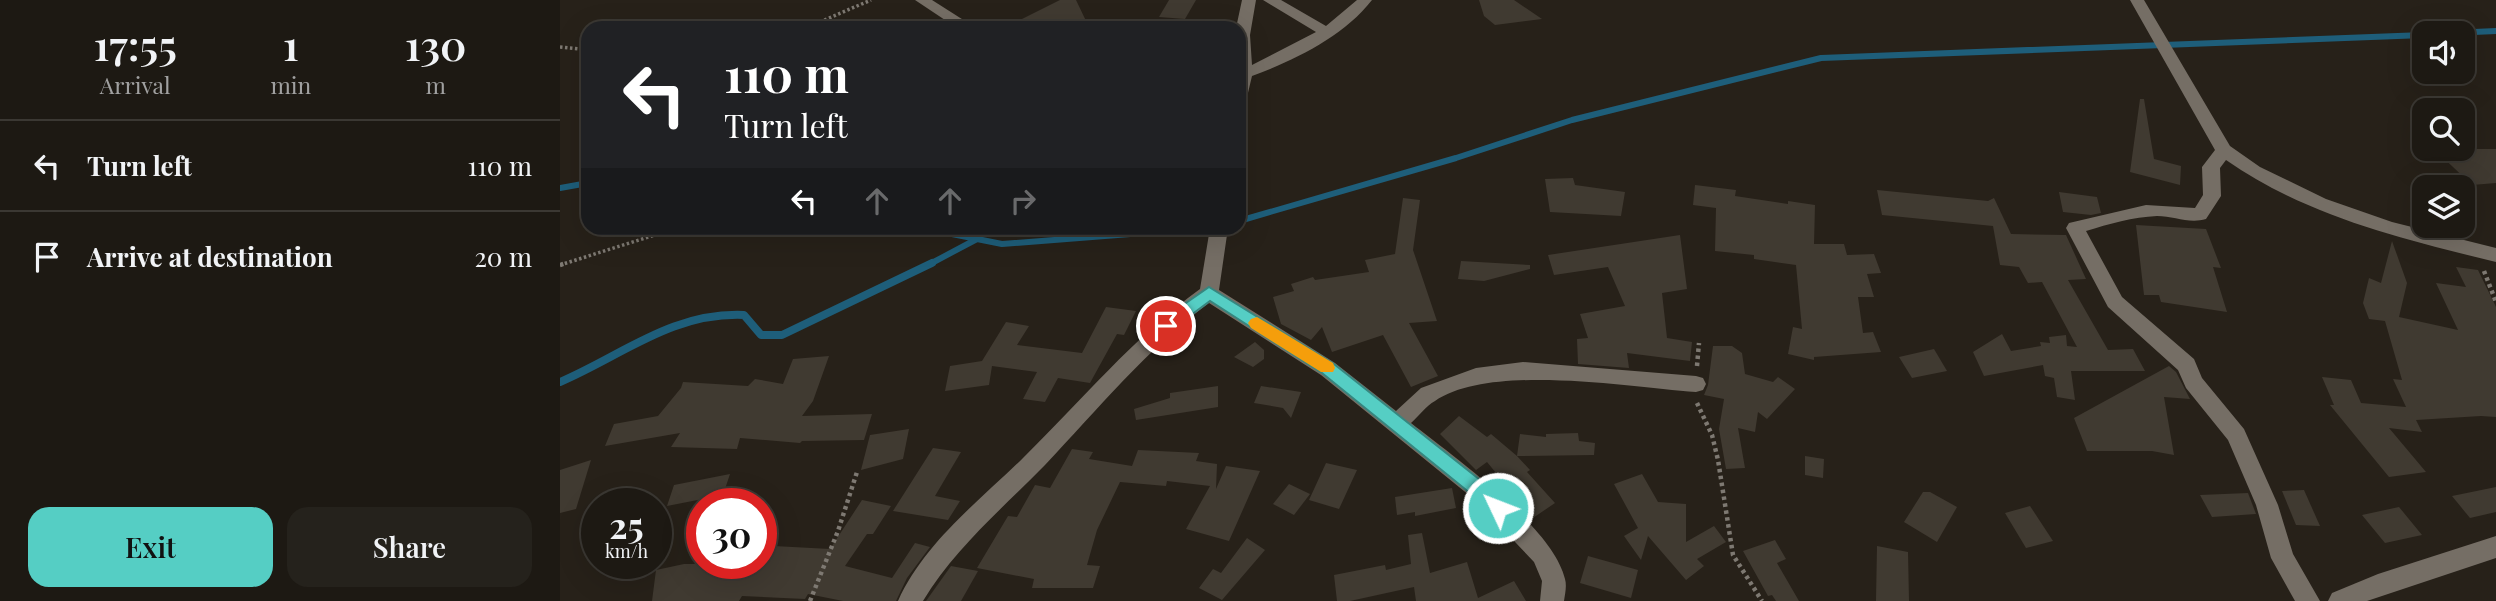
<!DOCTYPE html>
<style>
body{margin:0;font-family:"Playfair Display",serif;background:#25221c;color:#f1f3f6;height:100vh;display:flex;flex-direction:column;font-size:26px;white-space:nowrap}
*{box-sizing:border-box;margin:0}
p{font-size:23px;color:#a0a0a0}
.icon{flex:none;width:38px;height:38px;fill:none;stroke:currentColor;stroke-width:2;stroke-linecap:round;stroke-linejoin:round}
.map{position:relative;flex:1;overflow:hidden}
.details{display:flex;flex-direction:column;background:#1d1913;width:560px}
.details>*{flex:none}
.top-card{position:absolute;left:21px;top:21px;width:665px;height:214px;border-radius:21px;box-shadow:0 7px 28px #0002,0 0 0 2px #3b3833;background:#202124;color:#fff;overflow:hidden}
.fabs{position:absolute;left:1852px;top:21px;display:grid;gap:14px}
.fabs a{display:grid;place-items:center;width:63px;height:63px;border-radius:14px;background:#1d1913;box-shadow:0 7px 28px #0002,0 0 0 2px #3b3833;font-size:35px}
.speed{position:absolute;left:21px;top:488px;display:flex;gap:14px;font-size:35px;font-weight:700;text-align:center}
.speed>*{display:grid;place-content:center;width:91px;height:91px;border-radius:50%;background:#1d1913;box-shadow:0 7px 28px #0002,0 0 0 2px #3b3833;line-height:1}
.speed small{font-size:18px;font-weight:400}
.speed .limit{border:10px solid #d22;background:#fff;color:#111}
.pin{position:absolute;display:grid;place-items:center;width:60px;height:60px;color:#fff;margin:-30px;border:4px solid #fff;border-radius:50%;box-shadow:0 2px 7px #0007}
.me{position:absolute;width:77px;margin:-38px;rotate:313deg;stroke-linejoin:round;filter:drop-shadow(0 0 5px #0008)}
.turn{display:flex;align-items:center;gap:24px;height:147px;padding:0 28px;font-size:32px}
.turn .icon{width:91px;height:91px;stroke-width:2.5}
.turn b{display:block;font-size:49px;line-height:60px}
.lanes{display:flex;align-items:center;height:66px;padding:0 28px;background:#0003;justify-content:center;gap:35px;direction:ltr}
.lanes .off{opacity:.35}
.eta{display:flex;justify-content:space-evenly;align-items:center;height:119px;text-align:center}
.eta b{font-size:42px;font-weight:600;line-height:49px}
.action{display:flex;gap:14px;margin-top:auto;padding:14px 28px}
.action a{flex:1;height:80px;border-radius:21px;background:#55cec4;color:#111;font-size:28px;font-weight:600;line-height:80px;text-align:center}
.action a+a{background:#25221c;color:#f1f3f6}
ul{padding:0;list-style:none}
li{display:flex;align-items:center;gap:21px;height:91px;padding:0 28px;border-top:2px solid #3b3833}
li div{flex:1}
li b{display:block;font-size:26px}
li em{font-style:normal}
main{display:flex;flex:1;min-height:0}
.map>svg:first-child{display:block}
</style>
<main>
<section class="details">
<div class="eta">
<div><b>17:55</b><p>Arrival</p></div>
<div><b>1</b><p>min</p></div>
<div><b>130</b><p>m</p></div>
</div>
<ul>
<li><svg class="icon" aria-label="left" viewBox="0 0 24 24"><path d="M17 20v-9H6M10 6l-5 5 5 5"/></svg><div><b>Turn left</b></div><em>110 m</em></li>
<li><svg class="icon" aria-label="arrive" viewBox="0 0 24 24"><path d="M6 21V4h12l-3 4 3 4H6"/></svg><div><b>Arrive at destination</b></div><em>20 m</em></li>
</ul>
<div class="action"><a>Exit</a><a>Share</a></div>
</section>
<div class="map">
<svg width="1936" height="601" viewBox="0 0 1936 601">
<rect width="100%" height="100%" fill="#272119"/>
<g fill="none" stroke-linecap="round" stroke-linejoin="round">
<g stroke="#1e5e7a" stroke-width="6">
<path d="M1892 33 1936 31"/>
<path d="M0 188 28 183"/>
<path d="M679 221 896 158 1012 120 1261 58 1864 35"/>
<path d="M362 228 442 244 647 228"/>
<path d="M368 265 417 239"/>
</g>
<path stroke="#1e5e7a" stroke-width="8" d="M0 382C63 355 112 312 184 315L201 335H222L372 263"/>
</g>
<g fill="#403a31">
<path d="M500 0H516L527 23 460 20Z"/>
<path d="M609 0H636L625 19 599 17Z"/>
<path d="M919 0H954L982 19 935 25 924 16Z"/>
<path d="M1580 99H1584L1594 159 1621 166 1620 185 1570 172Z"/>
<path d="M1874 149H1936V183L1912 185Z"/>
<path d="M1013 178 1015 185 1065 192 1061 216 990 212 985 179Z"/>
<path d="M1135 185 1176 190 1175 196 1228 204V201L1255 205 1254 244H1284L1287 255 1314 254 1321 273 1307 274 1314 297H1298L1303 333 1313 332 1321 352 1254 357V360L1228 354 1233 327 1242 329 1236 265 1194 259V255L1155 251 1156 208 1133 205Z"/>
<path d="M1317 190 1428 201 1434 198 1451 234 1506 235 1526 279 1508 280 1548 350 1573 349 1585 371H1511L1515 400 1497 397 1494 378 1485 376 1483 365 1424 376 1413 352 1442 334 1451 351 1481 346 1480 342 1490 343 1489 337 1506 335 1507 346 1517 347 1482 282 1468 283 1459 267 1440 265 1433 226 1322 215Z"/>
<path d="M1499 192 1537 197 1541 213 1531 215 1503 212Z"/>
<path d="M843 198 860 200 853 250 877 321 849 323 878 376 851 387 823 335 772 352 762 327 751 340 721 324 713 297 734 291 731 284 753 277 755 280 809 272 805 260 835 254Z"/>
<path d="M1576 225 1646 229 1661 268 1653 267 1667 312 1601 302 1599 295H1584Z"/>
<path d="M1120 235 1127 289 1102 293 1107 338 1132 342 1130 361 1067 353 1069 368 1018 364 1017 339 1028 338 1020 314 1065 306 1048 267 994 275 988 255Z"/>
<path d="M1832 241 1847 283 1839 317 1898 330 1876 283 1906 287 1896 267 1918 270 1936 307V417L1921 416 1856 420 1862 432 1829 428 1866 472 1829 477 1770 405H1774L1762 377 1791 380 1801 403 1846 407 1833 379 1842 380 1825 321 1809 319 1803 303 1809 278 1821 283Z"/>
<path d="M901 261 970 265V269L924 281 898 279Z"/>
<path d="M546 307 576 311 564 335 557 334 530 383 498 378 485 402 463 399 477 372 432 366 429 385 385 391 390 366 422 361 446 322 469 326 457 345 522 353Z"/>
<path d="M695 342 704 350V359L693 367 674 357Z"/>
<path d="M1153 346H1172L1182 353 1185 374 1213 382 1218 377 1235 389 1207 419 1198 412 1195 432 1178 428 1185 468 1166 469 1159 429 1164 399 1144 395 1148 385Z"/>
<path d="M1374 349 1387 371 1352 378 1339 357Z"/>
<path d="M269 356 253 401 242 416 312 414 304 440 242 441 240 443 180 438 177 449 111 447 120 433 45 446 54 424 98 416 121 388 123 382 188 386 195 379 223 384 233 359Z"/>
<path d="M1609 366 1616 372 1630 399 1604 397 1614 455 1592 451H1527L1514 418Z"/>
<path d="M658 386V407L576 420 574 409 610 398V393Z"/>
<path d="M701 386 741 392 731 418 723 408 694 403Z"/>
<path d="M899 416 927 437 931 434 957 456 960 434 986 437V434L1018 433 1019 441 1035 443 1034 455 957 456 970 470 967 472 995 503 973 518 927 462 916 470 880 434Z"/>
<path d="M349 429 343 459 301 470 310 435Z"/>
<path d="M373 448 401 452 375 496 400 501 388 520 333 511Z"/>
<path d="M512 449 533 452 529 459 572 466 578 450 639 453 636 461 657 464 656 489 666 466 700 471 669 541 626 529 650 486 607 481 606 486 560 482 537 530 527 565 540 566 533 588H472L474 579 417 568 448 516 457 517 475 485 490 488Z"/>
<path d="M1245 456 1264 459 1263 478 1245 475Z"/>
<path d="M31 460 16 509 0 513V470Z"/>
<path d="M766 463 797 470 779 509 749 500Z"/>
<path d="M170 474 163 495 107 506 114 485Z"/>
<path d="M1082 474 1098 502 1126 504V542L1154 526 1166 542 1137 559 1144 566 1126 580 1088 536 1081 560 1064 536 1078 528 1054 484Z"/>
<path d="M729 484 750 494 734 515 713 504Z"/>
<path d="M1936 487V512L1910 518 1892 496Z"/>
<path d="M892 488 896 508 855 516V512L837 515 835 497Z"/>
<path d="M1744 490 1760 526 1736 525 1722 491Z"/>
<path d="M1363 492H1370L1397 507 1377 542 1344 522Z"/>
<path d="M1688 493 1696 514 1652 517 1640 495Z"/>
<path d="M302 500 331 506 313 534H307L285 566 332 578 355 543 370 547 347 578 336 601H283L248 594 245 599 182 596 179 601H92L96 570 124 564H203L214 546 270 549Z"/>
<path d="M1470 506 1493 541 1466 548 1445 513Z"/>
<path d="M1839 507 1862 535 1825 543 1802 515Z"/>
<path d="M862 533 870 573 907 562 918 598 954 581 966 601H856L854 587 790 601H777L774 575 825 565 826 570 851 564 848 535Z"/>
<path d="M687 538 705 550 662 600 639 588 653 569 661 573Z"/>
<path d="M1215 540 1226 559 1217 563 1239 601H1216L1212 595 1208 596 1183 551Z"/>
<path d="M1317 546 1348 552 1349 601H1316Z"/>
<path d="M1028 556 1078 570 1071 598 1020 583Z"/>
<path d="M391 566 418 571 401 601H366Z"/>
</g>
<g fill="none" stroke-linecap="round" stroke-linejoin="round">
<g stroke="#7e7972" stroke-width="3.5" stroke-dasharray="2.5 2.5" stroke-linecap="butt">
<path d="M246 28 311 0"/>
<path d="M0 47 28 50"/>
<path d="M0 265 117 228"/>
</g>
<g stroke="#7e7972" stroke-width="4.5" stroke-dasharray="3.5 3.5" stroke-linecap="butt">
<path d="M0 265 6 263"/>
<path d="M1924 271 1936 302"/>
<path d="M1137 366 1139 343"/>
<path d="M1137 403 1152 435 1158 460 1173 555 1202 601"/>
<path d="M250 601 278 531 297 472"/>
</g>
<g fill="#756e65" fill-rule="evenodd">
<path d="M355 0H372L416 28H397Z"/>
<path d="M682 0H696L690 35 692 65 756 32 703 0H721L766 26 797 0H812C783 37 735 60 692 76L687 97 679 102V28H676Z"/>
<path d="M1570 0H1584L1670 146 1700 167 1766 199 1832 222 1936 248V262C1842 239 1746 216 1666 160L1660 168 1661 196 1646 219C1629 224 1614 216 1597 216 1573 217 1549 224 1526 231L1562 297 1634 359 1642 378 1684 429 1718 505 1733 554 1760 601H1735L1711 558 1696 505 1668 440 1626 388 1618 370 1548 307 1506 228 1509 223 1586 205 1635 208 1643 195 1642 167 1655 150Z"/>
<path d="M650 228H668L659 290 775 363 836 411 861 388 916 368 963 362 1136 376 1143 378 1146 384 1143 390 1136 392C1069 387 931 363 875 401 866 406 859 416 851 423 894 457 993 527 1005 579 1007 586 1005 594 1004 601H980L982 581 974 562 915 500 761 375 649 303C587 349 538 409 485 465 442 509 395 548 363 601H338C364 543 419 501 463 458 522 400 573 338 640 289Z"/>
<path d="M1936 536V558L1807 601H1768L1772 593 1818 574Z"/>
</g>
</g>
<path fill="#55cec4" stroke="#37867f" stroke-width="2" d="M649 287 774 364 929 487 947 508 945 514 938 516 931 514 916 498 762 373 650 301 611 330H600L597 326 600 321Z"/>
<path fill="#f59e0b" d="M697 317 773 363 775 368 773 372H761L691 328 688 323 691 319Z"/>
</svg>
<div class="fabs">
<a><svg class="icon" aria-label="sound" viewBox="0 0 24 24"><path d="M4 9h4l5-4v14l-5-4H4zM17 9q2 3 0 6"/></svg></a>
<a><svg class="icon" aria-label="search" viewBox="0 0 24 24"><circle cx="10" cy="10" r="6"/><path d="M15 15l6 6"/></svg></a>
<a><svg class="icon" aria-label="layers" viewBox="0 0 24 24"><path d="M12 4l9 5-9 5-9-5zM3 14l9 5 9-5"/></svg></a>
</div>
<div class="speed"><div>25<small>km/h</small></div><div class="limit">30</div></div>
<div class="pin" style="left:606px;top:326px;background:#d93025"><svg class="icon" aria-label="arrive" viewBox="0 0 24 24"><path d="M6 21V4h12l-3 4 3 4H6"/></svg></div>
<svg class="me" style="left:938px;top:508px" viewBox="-20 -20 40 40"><circle r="17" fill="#55cec4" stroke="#fff" stroke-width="3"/><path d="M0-11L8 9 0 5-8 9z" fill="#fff"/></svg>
<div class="top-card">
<div class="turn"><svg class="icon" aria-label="left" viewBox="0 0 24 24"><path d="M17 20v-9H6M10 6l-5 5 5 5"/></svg><div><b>110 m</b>Turn left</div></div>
<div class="lanes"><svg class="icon" aria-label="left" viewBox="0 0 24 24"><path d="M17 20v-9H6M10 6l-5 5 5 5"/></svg><svg class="icon off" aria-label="ahead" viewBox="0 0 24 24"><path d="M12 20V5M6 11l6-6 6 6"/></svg><svg class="icon off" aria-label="ahead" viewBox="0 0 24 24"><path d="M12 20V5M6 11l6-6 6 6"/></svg><svg class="icon off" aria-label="right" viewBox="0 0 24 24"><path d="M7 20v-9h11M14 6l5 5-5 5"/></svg></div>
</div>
</div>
</main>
